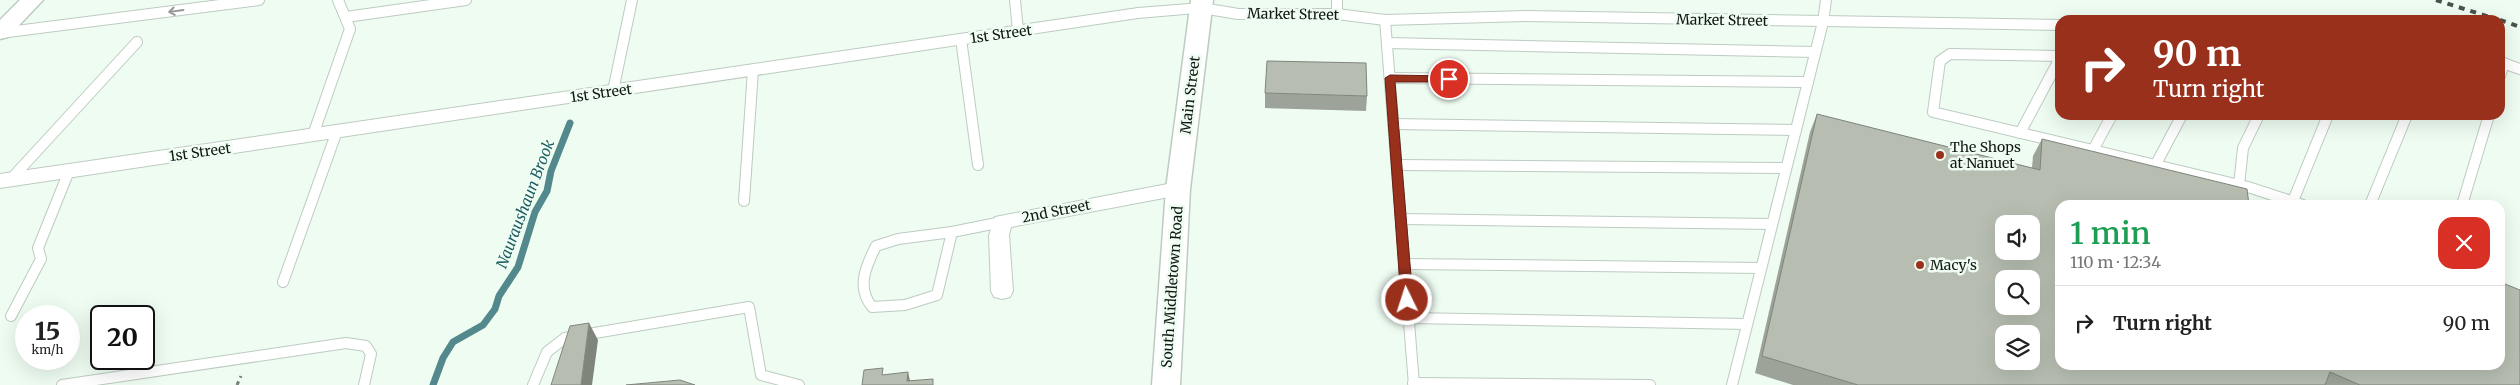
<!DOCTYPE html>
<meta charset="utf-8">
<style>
body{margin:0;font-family:Merriweather,serif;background:#f2f2f2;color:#222;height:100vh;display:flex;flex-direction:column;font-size:19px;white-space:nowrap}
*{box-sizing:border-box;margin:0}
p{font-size:16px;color:#767676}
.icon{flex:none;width:28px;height:28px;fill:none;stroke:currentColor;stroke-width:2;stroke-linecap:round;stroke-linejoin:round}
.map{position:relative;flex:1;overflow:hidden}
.side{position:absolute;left:2055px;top:200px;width:450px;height:170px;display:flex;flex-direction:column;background:#fff;border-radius:15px;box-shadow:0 5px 20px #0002}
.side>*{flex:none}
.banner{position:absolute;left:2055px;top:15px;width:450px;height:105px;border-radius:15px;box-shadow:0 5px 20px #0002;background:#99301c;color:#fff;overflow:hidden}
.tools{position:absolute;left:1995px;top:215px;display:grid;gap:10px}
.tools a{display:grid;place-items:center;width:45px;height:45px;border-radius:10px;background:#fff;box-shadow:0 5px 20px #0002;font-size:25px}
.speed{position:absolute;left:15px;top:305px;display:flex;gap:10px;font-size:25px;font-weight:700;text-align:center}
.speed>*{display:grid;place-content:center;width:65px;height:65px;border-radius:50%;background:#fff;box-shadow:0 5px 20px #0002;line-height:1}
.speed small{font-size:12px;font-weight:400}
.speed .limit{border:2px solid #111;border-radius:8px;background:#fff;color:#111}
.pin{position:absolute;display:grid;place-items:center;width:42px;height:42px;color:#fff;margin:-21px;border:2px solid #fff;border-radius:50%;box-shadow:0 1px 5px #0007}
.me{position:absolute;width:55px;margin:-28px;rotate:356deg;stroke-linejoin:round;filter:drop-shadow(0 0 4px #0008)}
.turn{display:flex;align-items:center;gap:18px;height:105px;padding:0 15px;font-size:22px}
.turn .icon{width:65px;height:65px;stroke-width:2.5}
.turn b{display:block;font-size:35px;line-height:42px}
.round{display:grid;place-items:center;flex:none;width:52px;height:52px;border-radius:15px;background:#f2f2f2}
.overview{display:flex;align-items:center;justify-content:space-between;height:85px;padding:0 15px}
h1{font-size:30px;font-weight:600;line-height:38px;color:#1e9e55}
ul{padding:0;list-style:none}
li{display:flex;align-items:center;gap:15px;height:75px;padding:0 15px;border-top:1px solid #e0e0e0}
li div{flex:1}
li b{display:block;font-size:19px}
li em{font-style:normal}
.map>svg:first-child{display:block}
</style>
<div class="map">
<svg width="2520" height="385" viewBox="0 0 2520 385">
<rect width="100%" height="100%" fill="#eefcf2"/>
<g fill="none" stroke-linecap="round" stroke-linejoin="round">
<path stroke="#53888c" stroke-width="7" d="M433 385 443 358 453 342 483 325 495 309 499 296 518 267 535 212 547 191 551 171 570 123"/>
<g stroke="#bdcbc1" stroke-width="12">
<g id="service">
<path d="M1015 0 1018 31"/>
<path d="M1337 0V14"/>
<path d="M1202 8 1238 14H1337L1385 20 1527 16 2060 25"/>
<path d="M346 17 466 0"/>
<path d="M1385 20 1414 385"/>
<path d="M0 33 259 0"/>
<path d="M961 39 978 165"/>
<path d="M1387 43 1815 52"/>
<path d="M2060 56 1950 54 1940 61 1933 112 2248 187 2303 205"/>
<path d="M2500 62 2520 69"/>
<path d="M2500 76 2504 63"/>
<path d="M1390 78 1808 82"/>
<path d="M613 91 632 0"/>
<path d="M1393 124 1796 130"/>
<path d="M2020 133 2060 58"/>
<path d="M313 135 350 29 338 0"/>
<path d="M2093 150 2112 115"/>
<path d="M1397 165 1786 168"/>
<path d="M2155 166 2182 115"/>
<path d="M11 179 137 42"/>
<path d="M2239 185 2243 148 2259 115"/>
<path d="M744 201 753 70"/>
<path d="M2293 201 2328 115"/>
<path d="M2370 205 2407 115"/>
<path d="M2462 205 2489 115"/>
<path d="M1401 219 1772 224"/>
<path d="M952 232 937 295 905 305 872 307C856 287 866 266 876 246L898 239Z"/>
<path d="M952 232 1002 222"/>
<path d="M1404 264 1761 268"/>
<path d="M283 282 337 131"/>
<path d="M11 316 41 259 38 248 69 171"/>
<path d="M1409 318 1747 324"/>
<path d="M1413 383 1650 385"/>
<path d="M62 385 346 343 366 346 371 354 364 385"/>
<path d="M533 385 547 352 565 338 749 307 761 375 799 385"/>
<path d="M1732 385 1823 22 1826 0"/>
</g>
</g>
<g stroke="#bdcbc1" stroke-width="2">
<g id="minor">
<path d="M1202 3 1208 4 1211 8 1208 12 1138 18 0 188V174L1138 8Z"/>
<path d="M1178 182 1185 184 1188 189 1185 194 1011 227 1009 235 1013 291 1010 297 1002 299 994 297 991 291 989 235 995 217Z"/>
</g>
</g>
<g stroke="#bdcbc1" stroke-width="3">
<g id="tertiary">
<path d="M20 0H43L8 37 0 39V20Z"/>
<path d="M1191 0H1213L1190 189 1180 385H1152L1166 189Z"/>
</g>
</g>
<path stroke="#77807a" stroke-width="3" stroke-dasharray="4 4" stroke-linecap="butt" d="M237 385 241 376"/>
<use href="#service" stroke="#fff" stroke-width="10"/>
<use href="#minor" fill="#fff" fill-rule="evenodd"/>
<use href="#tertiary" fill="#fff" fill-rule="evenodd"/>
<g stroke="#4b524d" stroke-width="4" stroke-dasharray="6 6" stroke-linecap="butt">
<path d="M2436 0 2499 20"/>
<path d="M2500 20 2520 27"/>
</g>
</g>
<g fill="#9da398">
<path d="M1265 93 1367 96 1366 111 1265 108Z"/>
<path d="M1817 114 2032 168 2033 156 2042 139 2060 205 2500 365 2520 385H1793L1755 373 1810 132Z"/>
</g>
<g fill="#80857c">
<path d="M589 323 598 340 592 385H581Z"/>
<path d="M908 372 911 385 907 381Z"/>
</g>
<g fill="#b7beb1" stroke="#80857c" fill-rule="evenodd">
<path d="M1267 61 1366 63 1367 96 1265 93Z"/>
<path d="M1817 114 2040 170 2042 139 2247 189 2249 205H2060V365H2500V282L2520 290V385H2360L2330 372 2325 385H1858L1762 356ZM2004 224H2031V251H2004ZM2004 279H2031V306H2004ZM2004 334H2031V361H2004Z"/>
<path d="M589 323 581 385H551L570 326Z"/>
<path d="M883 368 882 375 908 372 907 381 933 379V385H862L864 370Z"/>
<path d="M680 380 695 385H626Z"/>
</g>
<defs><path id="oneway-shaft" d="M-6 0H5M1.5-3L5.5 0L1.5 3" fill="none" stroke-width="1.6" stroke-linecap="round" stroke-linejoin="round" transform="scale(1.25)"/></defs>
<use stroke="#949795" href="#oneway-shaft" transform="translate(176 11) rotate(172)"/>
<path fill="#99301c" stroke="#631f12" d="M1390 75 1449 76 1455 79 1449 82H1395L1413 300 1407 305 1401 300 1385 78Z"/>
<g fill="#99301c" stroke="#eefcf2" stroke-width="2">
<circle cx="1940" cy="155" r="5"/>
<circle cx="1920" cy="265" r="5"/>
</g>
<g text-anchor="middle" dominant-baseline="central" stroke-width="5" stroke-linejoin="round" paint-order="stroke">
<g font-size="14" fill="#121714" stroke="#eefcf2">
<text transform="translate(1293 14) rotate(1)">Market Street</text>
<text transform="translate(1722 20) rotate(1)">Market Street</text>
<text transform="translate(1001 34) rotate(-8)">1st Street</text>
<text transform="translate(601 93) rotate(-8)">1st Street</text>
<text transform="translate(1190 95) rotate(-83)">Main Street</text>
<text transform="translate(200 152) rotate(-8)">1st Street</text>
<text transform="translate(1056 211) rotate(-11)">2nd Street</text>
<text transform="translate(1172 287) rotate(-86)">South Middletown Road</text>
</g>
<g font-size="14" fill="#121714" stroke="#eefcf2" text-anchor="start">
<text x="1950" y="147">The Shops<tspan x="1950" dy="16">at Nanuet</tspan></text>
<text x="1930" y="265">Macy's</text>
</g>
<g font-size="15" font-style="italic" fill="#1e5d63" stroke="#eefcf2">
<text transform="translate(525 204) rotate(-69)">Nauraushaun Brook</text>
</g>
</g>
</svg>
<div class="tools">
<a><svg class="icon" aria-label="sound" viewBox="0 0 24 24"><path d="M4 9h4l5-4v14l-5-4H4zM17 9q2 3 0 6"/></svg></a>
<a><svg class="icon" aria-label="search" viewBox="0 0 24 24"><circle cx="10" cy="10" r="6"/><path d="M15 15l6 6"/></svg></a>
<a><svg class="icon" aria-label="layers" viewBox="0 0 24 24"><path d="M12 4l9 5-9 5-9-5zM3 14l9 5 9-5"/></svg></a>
</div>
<div class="speed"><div>15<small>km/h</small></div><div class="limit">20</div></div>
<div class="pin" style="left:1449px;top:79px;background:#d93025"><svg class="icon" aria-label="arrive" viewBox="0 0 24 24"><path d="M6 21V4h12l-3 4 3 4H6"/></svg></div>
<svg class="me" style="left:1407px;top:300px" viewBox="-20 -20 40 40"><circle r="17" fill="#99301c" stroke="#fff" stroke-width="3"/><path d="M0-11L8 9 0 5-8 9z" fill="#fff"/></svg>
<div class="banner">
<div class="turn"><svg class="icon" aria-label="right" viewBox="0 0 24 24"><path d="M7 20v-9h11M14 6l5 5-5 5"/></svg><div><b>90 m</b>Turn right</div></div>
</div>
<section class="side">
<div class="overview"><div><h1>1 min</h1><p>110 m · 12:34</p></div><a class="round" style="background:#d93025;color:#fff"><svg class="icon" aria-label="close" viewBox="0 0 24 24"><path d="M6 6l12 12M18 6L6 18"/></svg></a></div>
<ul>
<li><svg class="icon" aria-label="right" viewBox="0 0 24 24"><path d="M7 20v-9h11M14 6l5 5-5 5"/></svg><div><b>Turn right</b></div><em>90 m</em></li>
</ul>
</section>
</div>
